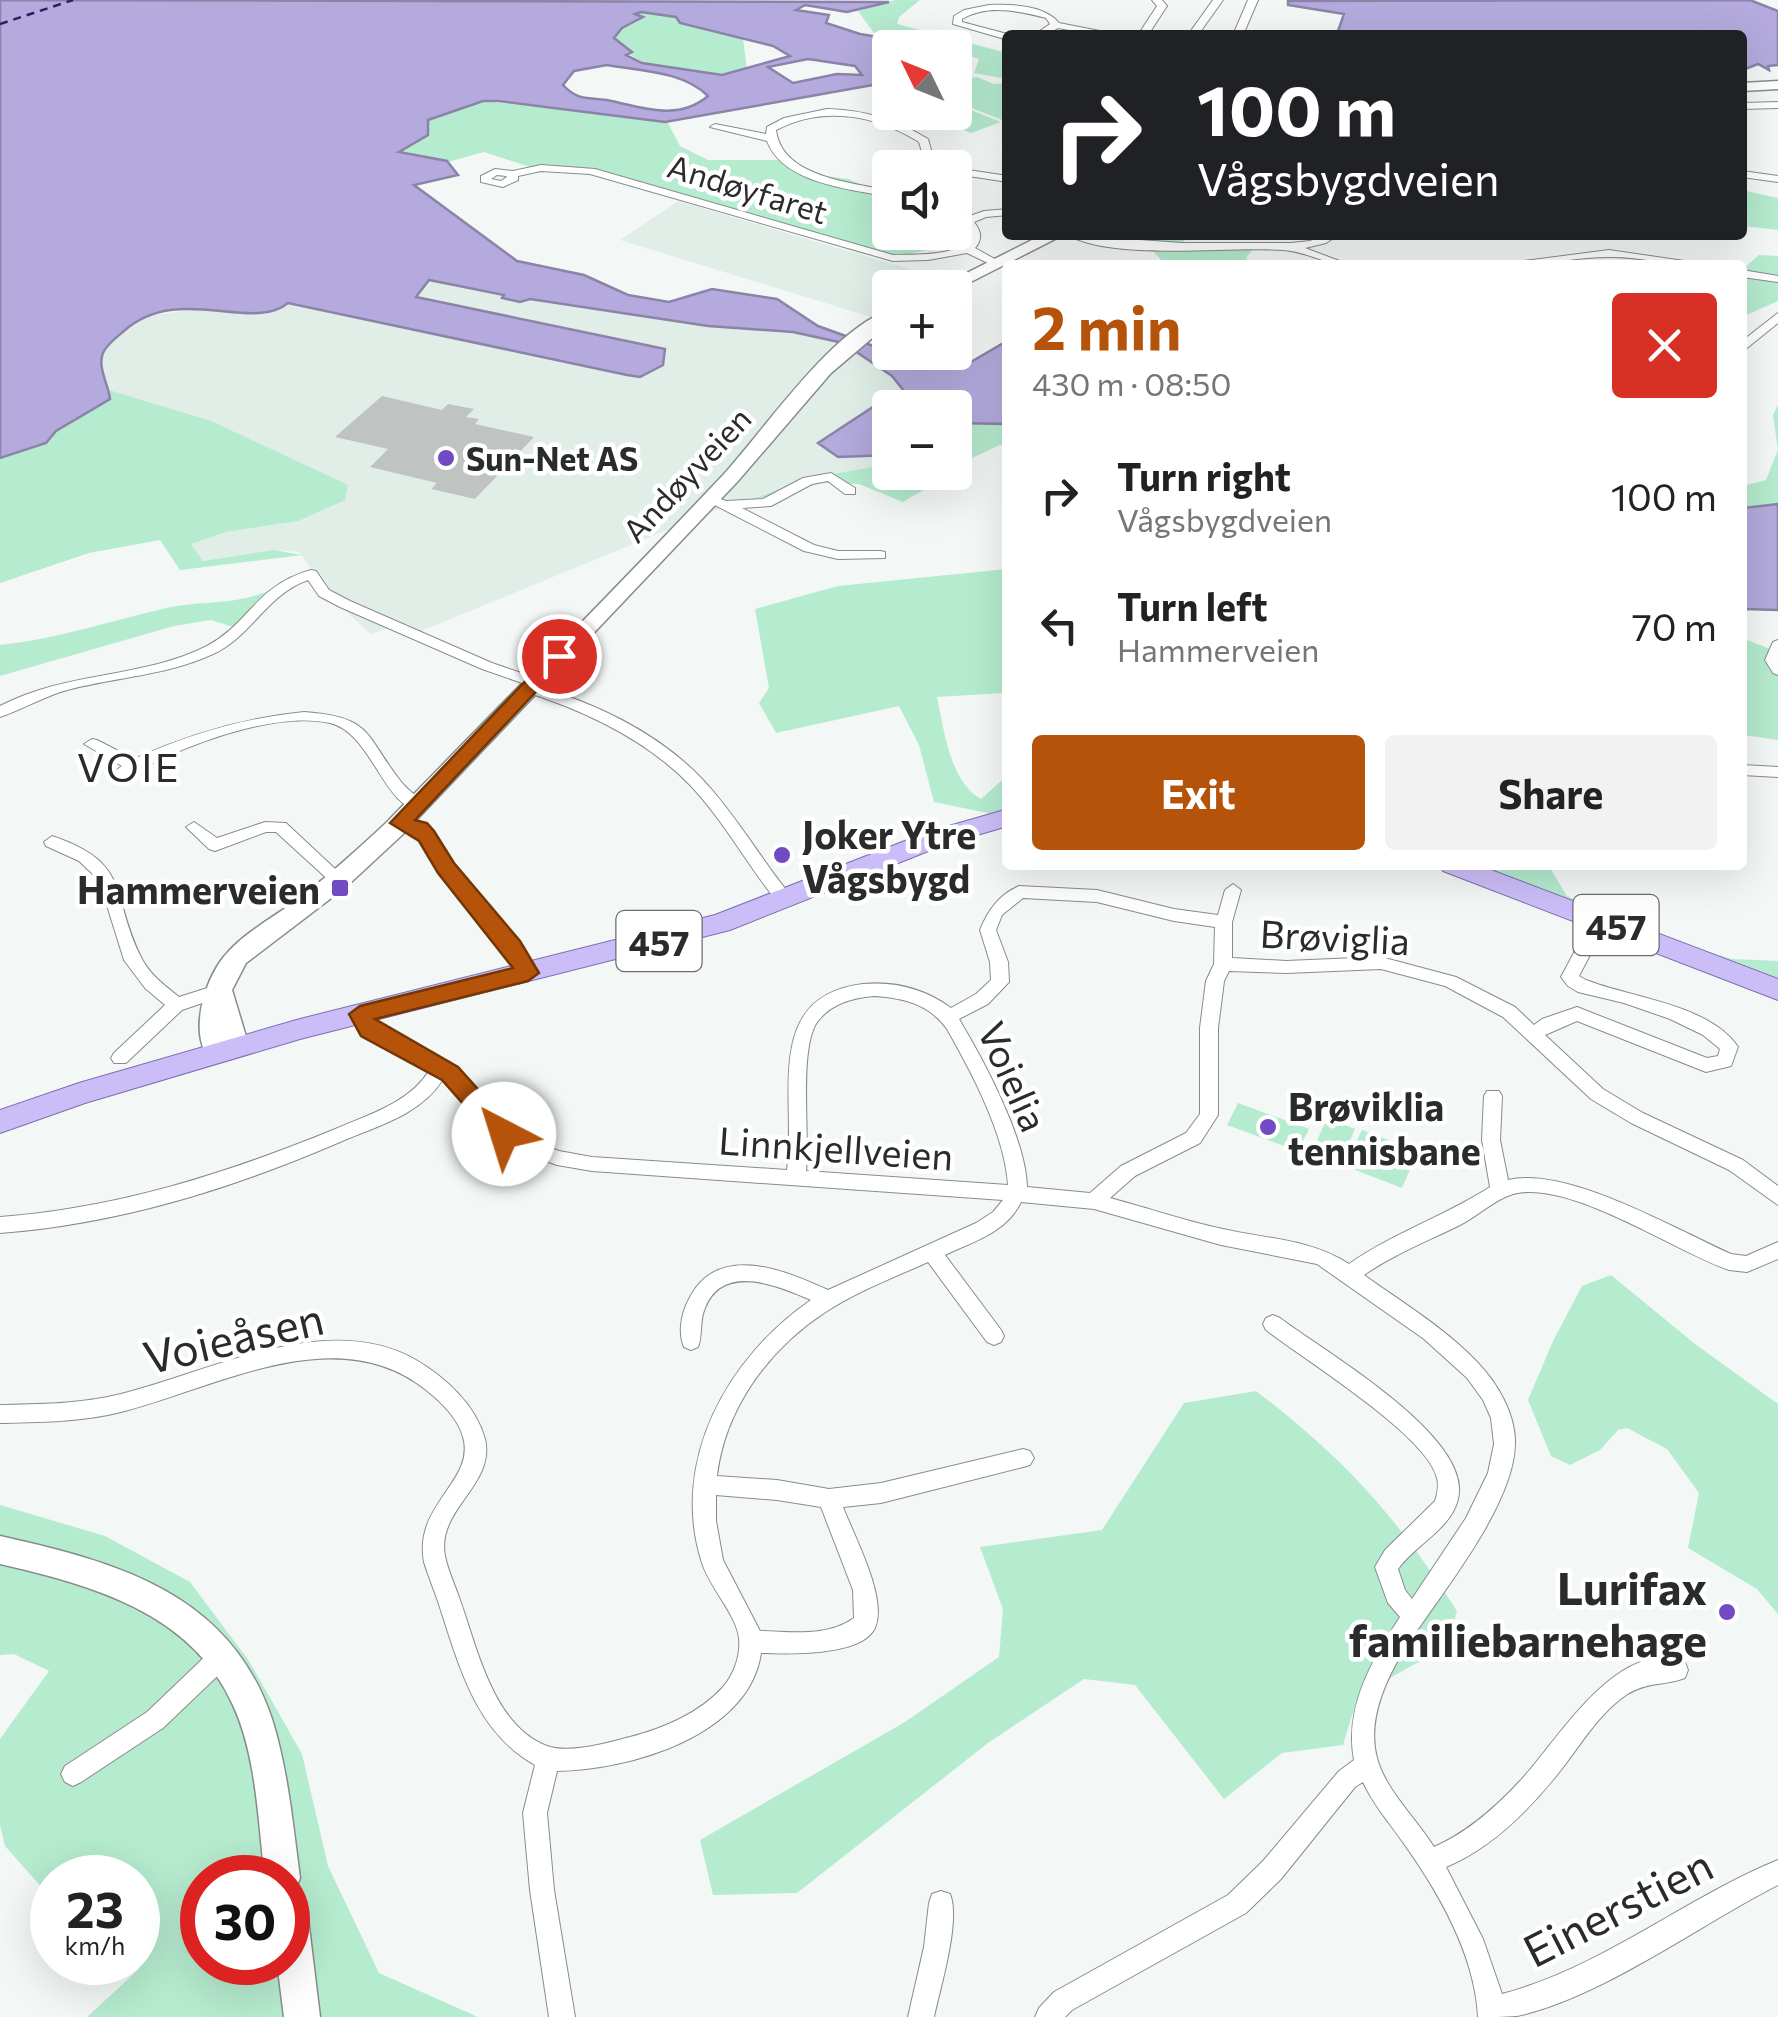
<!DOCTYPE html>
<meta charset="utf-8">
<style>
body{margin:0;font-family:Commissioner,sans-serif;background:#f2f2f2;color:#222;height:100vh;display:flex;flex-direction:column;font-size:38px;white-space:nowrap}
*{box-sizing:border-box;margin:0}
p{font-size:32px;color:#767676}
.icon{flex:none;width:55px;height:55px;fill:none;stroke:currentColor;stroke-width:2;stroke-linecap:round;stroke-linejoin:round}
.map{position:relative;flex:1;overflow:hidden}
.drawer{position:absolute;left:1002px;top:260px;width:745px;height:610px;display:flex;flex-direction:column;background:#fff;border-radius:10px;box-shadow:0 10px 40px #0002}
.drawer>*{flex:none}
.banner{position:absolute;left:1002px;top:30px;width:745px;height:210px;border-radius:10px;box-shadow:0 10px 40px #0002;background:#202124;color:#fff;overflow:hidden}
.needle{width:65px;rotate:313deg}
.buttons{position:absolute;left:872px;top:30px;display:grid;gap:20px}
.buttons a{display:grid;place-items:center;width:100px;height:100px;border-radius:10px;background:#fff;box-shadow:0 10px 40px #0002;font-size:50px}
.speed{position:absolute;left:30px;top:1855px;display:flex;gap:20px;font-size:50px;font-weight:700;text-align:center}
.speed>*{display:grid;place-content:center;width:130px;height:130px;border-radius:50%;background:#fff;box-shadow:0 10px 40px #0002;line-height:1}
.speed small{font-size:25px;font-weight:400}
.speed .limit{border:15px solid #d22;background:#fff;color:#111}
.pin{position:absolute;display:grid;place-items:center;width:85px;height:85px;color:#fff;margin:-42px;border:5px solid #fff;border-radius:50%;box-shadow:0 2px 10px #0007}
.me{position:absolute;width:110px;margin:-55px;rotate:320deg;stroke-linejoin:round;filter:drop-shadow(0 0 8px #0008)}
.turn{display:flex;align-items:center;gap:35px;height:210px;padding:0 30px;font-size:45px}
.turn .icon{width:130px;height:130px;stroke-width:2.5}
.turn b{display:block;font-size:70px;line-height:85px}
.round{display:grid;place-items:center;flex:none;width:105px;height:105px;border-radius:10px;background:#f2f2f2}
.head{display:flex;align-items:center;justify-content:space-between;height:170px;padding:0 30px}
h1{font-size:60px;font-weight:700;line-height:75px;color:#b45309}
.primary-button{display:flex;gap:20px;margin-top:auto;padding:20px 30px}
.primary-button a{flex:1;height:115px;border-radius:10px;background:#b45309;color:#fff;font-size:40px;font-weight:700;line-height:115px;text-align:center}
.primary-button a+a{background:#f2f2f2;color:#222}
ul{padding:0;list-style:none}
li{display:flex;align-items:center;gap:30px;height:130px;padding:0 30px}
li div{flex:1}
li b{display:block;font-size:38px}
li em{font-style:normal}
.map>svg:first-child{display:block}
</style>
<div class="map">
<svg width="1778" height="2017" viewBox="0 0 1778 2017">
<rect width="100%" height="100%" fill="#f3f8f6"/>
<g fill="#e1eee7">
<path d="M678 201 927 274 910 287 890 288V305L874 318 620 240Z"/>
<path d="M428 280 708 326 774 329 843 343 892 376 913 402 882 401 838 457 890 455V464L815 477 711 512 414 634 397 625 371 634 332 599 299 552 274 550 203 561 190 544 226 532 298 521 156 404 129 399 109 390 102 364 103 351 142 317 209 307 288 303 627 375 652 347 413 298Z"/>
</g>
<g fill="#b5ebcf" fill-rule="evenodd">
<path d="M895 0H920L899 17 897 24 1007 53V79L974 73 979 59 955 51V48L874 33 858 11Z"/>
<path d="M639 12 676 17 680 23 743 39 747 69C706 82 639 74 614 39L622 28 637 22 635 14Z"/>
<path d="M977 77 994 84 1007 83V122L955 101V81Z"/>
<path d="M483 101 667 121 680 146 708 160H790L825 176 848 179 890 197V232H955V223L969 228 972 242 891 257 863 254 691 200 567 168 536 169 484 152 448 162 399 151 419 139 428 120Z"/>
<path d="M955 104 1001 122 971 133 920 113 955 112Z"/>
<path d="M1742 190 1778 198V230L1743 226Z"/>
<path d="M1075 235H1189L1180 246 1253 249 1246 258 1252 265H1166L1153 251Z"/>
<path d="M1759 255 1778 256V301L1742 317V270Z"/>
<path d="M109 390 211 421 348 485 345 500 298 521 226 532 191 544 203 561 274 550 302 555 180 570 160 540 89 553 0 583V458C47 445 67 419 110 399Z"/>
<path d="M1778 405V504L1743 508 1742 486 1766 480 1778 450 1773 415Z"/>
<path d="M972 421 1007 424V447L1000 445 955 466V423Z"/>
<path d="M890 464V472L946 473 934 484 903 502 859 484 823 483 737 504 815 477Z"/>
<path d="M1007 569V702L1004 693 937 697C944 730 950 782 981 799L1002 780 1007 757V817L934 802 919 745 899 706 776 733 759 703 769 688 755 609 838 586Z"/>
<path d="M277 587 242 630 211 620 174 626 0 676V645C56 639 107 622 162 609 204 599 234 608 277 587Z"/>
<path d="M1742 638 1778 652V740L1743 735Z"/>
<path d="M1439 865H1548L1567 896 1642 931 1732 959 1778 961V999Z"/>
<path d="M1238 1103 1309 1129 1298 1151 1227 1125Z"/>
<path d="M1327 1118 1355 1129 1340 1163 1312 1152Z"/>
<path d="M1362 1130 1418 1151 1402 1188 1345 1166Z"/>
<path d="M1611 1275 1695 1344 1778 1404V1614L1757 1589 1688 1548 1699 1493 1667 1449 1627 1428 1618 1430 1600 1450 1570 1465 1551 1456 1528 1400 1553 1341 1582 1286Z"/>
<path d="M1256 1391C1345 1459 1397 1517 1457 1611L1447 1646 1358 1696 1343 1745 1282 1753 1224 1799 1135 1685 1084 1679 988 1743 797 1893 713 1895 700 1840 905 1722 999 1657 1003 1609 980 1547 1102 1530 1184 1403Z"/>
<path d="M0 1505 105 1536 190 1582 249 1661 302 1754 328 1866 379 1973 478 2017H87L139 1969 138 1878H52V1899L5 1846 0 1825V1739L49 1671 14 1654 0 1655ZM202 1878H288V1962H202Z"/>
</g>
<g fill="#b4aadd" stroke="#8b84a8" stroke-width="2.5" fill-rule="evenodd">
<path d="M0 0 889 2 847 12 805 5 796 10 829 15 826 23 860 34 939 47 890 48V82L665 122 499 101H483L428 120V135L399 152 447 161 458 175 414 185 517 261 584 275 628 295 669 302 712 289 777 299 818 326 890 352 964 366 1007 341V424L955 423V408H890V455L838 457 818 443 882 401H912L892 376 843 343 793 332 708 326 530 299 520 302 502 298 504 295 429 280 416 297 665 349 663 365 640 377 627 375 288 303C252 333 178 283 124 331 117 337 106 345 103 353 97 367 109 386 110 399L56 431 46 443 0 458ZM641 12 676 17 680 23 773 46 790 56 722 75 642 63 626 55 632 52 614 38 622 28 643 17 635 14ZM808 59 855 66 862 75 837 74 793 83 768 67ZM607 65C641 71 683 71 708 96 677 122 642 107 607 100 587 97 578 101 563 85L574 71Z"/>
<path d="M1750 0 1778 11V65L1768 66 1769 70 1758 64 1743 70 1742 35H1319L1338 31 1344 14 1288 5V1Z"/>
<path d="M1778 504V610L1743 609V508Z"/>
</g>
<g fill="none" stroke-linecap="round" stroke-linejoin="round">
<path stroke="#301d59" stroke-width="2.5" stroke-dasharray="8 6" stroke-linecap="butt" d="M0 24 73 0"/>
</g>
<path fill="#bfc3c1" d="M382 396 442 410 448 404 474 409 466 417 479 419 475 424 534 437 475 499 431 489 437 483 370 467 388 449 335 437Z"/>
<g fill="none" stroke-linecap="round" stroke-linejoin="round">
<g stroke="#888c8a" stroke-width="2">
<g id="street">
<path d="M1152 0H1162L1167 6 1148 35H1138L1157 6Z"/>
<path d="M1213 0H1223L1198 35H1188Z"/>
<path d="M1248 0H1258L1243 35H1233Z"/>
<path d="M989 5C1011 4 1045 5 1059 23L1120 35H1098L1058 28 1046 35H1034L1050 24 1046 18C1018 11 988 4 962 19V22L1011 35H1008V40L953 24 954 16 964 10Z"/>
<path d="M1778 102V108L1742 109V103Z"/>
<path d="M827 109C864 110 896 119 928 139L931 150 922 152 919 142C876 115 823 105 776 130 782 178 852 182 890 191V197C851 189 783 184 767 141L710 127 715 124 766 134 767 127 784 118Z"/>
<path d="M541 165 595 169 893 255C916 254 953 257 969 240V231L955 220V213L967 217 984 211 1008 209V215L986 217 974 222C981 231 983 239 975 248L1002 263 992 265 967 253 928 260 893 261 590 174 541 171 518 176V180L503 187 481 182V176L495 169 513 171ZM497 175 506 176 507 177 501 181 491 179Z"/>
<path d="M955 168 1008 176V182L955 174Z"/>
<path d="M1742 171 1778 176V182L1742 177Z"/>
<path d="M1068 235 1182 243H1291L1310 241 1324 235H1338L1326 243 1305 248 1350 265C1326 265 1305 251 1283 250 1227 246 1115 261 1068 235Z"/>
<path d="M1609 250 1691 262 1697 265C1667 265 1637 256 1608 257 1576 257 1544 265 1511 265L1517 262Z"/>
<path d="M1742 270 1778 276V282L1742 277Z"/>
<path d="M1778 313V323L1742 352V341Z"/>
<path d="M831 473 855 488V494H845L828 481 812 484 771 506 742 508 814 545 838 551H880L885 552V558L838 559 804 551 703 499 710 495 726 501 763 499 803 478Z"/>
<path d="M311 570 316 571 329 590 350 601 492 663 539 679 541 682 537 686C597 704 660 734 703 780 736 815 760 858 791 896L793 900 791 904H779C748 866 724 821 691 786 646 739 583 710 523 691L521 688 525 684 482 669 340 607 319 596 308 580C267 594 251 637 213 654 168 675 118 677 71 689 46 695 24 709 0 717V706C67 671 145 678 207 646 251 622 255 586 311 570Z"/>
<path d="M1778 640V675L1773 673 1765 660 1773 642Z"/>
<path d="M304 712C374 717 364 735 402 783 409 791 418 797 425 805L423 809C385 814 373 733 330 723 282 712 207 738 164 758 147 765 132 776 115 782L107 777 122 766 84 744 92 739 97 740 134 759C189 734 244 718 304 712Z"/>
<path d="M1742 765 1778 767V777L1742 775Z"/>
<path d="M400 818 425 825 432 832 452 864 518 943 537 973 534 977H522L506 951 440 872 420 840 413 833 394 827 392 823 394 819Z"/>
<path d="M194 822 217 838 265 822 286 823 347 880 345 884H333L276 832H266L215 851 209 849 186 827Z"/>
<path d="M52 836C133 863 110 896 141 957 149 974 165 986 179 997L220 984 229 990 226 995 182 1010 126 1063H114L111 1058 114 1053 165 1005 145 988 124 960 99 880 79 861 46 846 44 842Z"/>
<path d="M1233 884 1241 890 1232 922V958L1286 961 1381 957 1456 977 1515 1007 1534 1025 1542 1019 1577 1007 1707 1058 1718 1056 1720 1049 1703 1035 1670 1019 1624 1003 1578 992 1568 986 1561 977 1576 949 1582 947 1591 953 1579 976 1586 980C1631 998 1709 1004 1738 1047L1731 1066 1706 1072 1577 1021 1545 1035 1603 1089 1643 1113 1743 1160 1778 1186V1205L1729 1170 1631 1123 1591 1099 1503 1017 1445 986 1381 969 1286 973 1229 971 1224 981 1218 1028V1115L1200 1143 1135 1176 1110 1198C1148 1208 1185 1221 1223 1229 1266 1239 1311 1239 1349 1264 1393 1233 1445 1216 1490 1187L1482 1140 1484 1096 1487 1091H1499L1502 1096 1500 1140 1508 1180C1567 1166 1675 1229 1731 1254L1746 1256 1778 1242V1259L1747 1272 1729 1270C1674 1251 1569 1179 1513 1194 1495 1199 1478 1216 1460 1225 1428 1241 1394 1254 1364 1275 1403 1303 1445 1328 1478 1363 1498 1384 1516 1415 1515 1444 1514 1507 1438 1597 1404 1650 1385 1681 1367 1721 1377 1758 1386 1791 1416 1818 1434 1847 1468 1832 1495 1808 1520 1781 1557 1742 1618 1635 1685 1662L1688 1670 1685 1678C1664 1686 1648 1681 1626 1695 1600 1713 1583 1741 1564 1766 1533 1806 1494 1847 1446 1867L1483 1939 1502 1994C1603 1967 1683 1899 1778 1860V1885C1699 1925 1601 1998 1517 2016 1504 2017 1491 2017 1478 2017 1475 1954 1438 1891 1402 1841 1388 1821 1373 1804 1363 1782L1355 1787 1281 1879 1246 1913 1072 2010 1065 2017H1035L1039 2008 1054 1992 1228 1895 1263 1861 1339 1771 1354 1760C1344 1707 1372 1660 1400 1617L1388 1603 1375 1567 1385 1550 1435 1501C1437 1495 1439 1485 1437 1478 1427 1435 1303 1359 1266 1330L1263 1324 1266 1318 1273 1315 1280 1318C1323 1351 1474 1437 1458 1499 1451 1529 1415 1545 1398 1569L1405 1590 1412 1599 1466 1518 1488 1473 1494 1444 1491 1418 1483 1400 1467 1378 1424 1339 1317 1264 1221 1245 1094 1209 1021 1202C1006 1233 974 1241 945 1255L1001 1330 1004 1336 1001 1342 994 1345 987 1342 928 1262C893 1278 855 1292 824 1313 768 1350 725 1409 717 1476L777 1480 829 1489 881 1483 1023 1449 1030 1451 1034 1458 1030 1465 1023 1467 881 1503 843 1507C854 1536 886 1595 876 1625 867 1657 786 1654 761 1653 749 1736 629 1770 557 1771L547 1813 554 1890 575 2017H549L530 1890 523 1813 535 1765C478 1733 461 1672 442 1614 437 1596 429 1579 424 1562 413 1504 476 1481 463 1437 458 1418 440 1401 426 1390 337 1318 216 1388 121 1412 82 1422 41 1422 0 1423V1405C41 1404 82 1404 121 1394 210 1372 328 1309 416 1360 445 1377 476 1405 485 1439 496 1485 436 1509 445 1556 448 1571 455 1585 460 1600 477 1647 493 1726 547 1746 570 1754 607 1743 630 1737 662 1729 700 1713 723 1687 734 1674 741 1655 739 1638 736 1614 710 1588 702 1563 669 1461 728 1357 811 1300 779 1286 723 1262 705 1308 699 1321 703 1335 698 1347L691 1350 684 1347C678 1333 681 1315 688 1301 716 1241 784 1270 828 1290L976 1223 993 1212 1003 1200 592 1171 557 1165 508 1147 443 1079C421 1115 377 1126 340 1142 231 1189 119 1224 0 1233V1217C117 1208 225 1174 333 1130 367 1115 408 1104 429 1071L364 1035 352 1014 361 1007 367 1009 376 1025 456 1069 522 1137 559 1151 592 1157 787 1170C797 1100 761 996 863 984 895 981 925 989 951 1008L976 994 991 980 990 962 980 930C988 910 999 895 1019 886L1097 890 1174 909 1218 915 1225 890ZM1023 898 1097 902 1174 921 1215 927 1214 964 1206 981 1200 1028V1114L1186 1133 1121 1166 1090 1193 1027 1187C1026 1139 984 1061 959 1019L988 1004 1009 982 1008 962 996 930 1002 915ZM874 996C904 998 929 1004 947 1029 972 1073 1005 1135 1008 1185L806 1171C810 1136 798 1047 818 1021 832 1003 853 998 874 996ZM716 1495 777 1500 821 1507 853 1590 854 1618C828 1637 791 1632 760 1631L723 1560 716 1521Z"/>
<path d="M222 1645 230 1648 233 1656 230 1664 163 1728 81 1782 73 1786 65 1782 61 1774 65 1766 147 1712 214 1648Z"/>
<path d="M941 1891 950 1894C961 1921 940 1988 934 2017H908L924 1947 929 1903 932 1894Z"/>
</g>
</g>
<g stroke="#888c8a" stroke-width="3">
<g id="secondary">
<path d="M1778 81V89L1742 91V83Z"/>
<path d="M1042 235H1063L955 290 937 288Z"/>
<path d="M890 310V323L831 373 738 481 402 835 347 886 246 963 232 990 248 1043C237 1063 225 1061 206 1054 190 1025 207 974 228 952 246 932 275 916 297 900 328 876 357 850 386 823 498 707 613 592 724 474 765 429 833 328 890 310Z"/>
<path d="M0 1536C117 1562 230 1593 272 1719 288 1770 293 1825 300 1878L296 1888 306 1902 320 2017H284L277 1962H288V1878H265C258 1822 257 1757 233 1705 191 1612 91 1585 0 1564Z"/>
</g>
</g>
<g stroke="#7d6eae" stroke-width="2">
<g id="primary">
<path d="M1008 809V826L946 844 730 930 300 1039 85 1103 0 1133V1110L79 1083 300 1019 715 915 928 832Z"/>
<path d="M1439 865H1478L1778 979V1000L1443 871Z"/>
</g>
</g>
<use href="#street" fill="#fff" fill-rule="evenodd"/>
<use href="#secondary" fill="#fff" fill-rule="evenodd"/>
<use href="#primary" fill="#cbbef8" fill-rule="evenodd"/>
</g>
<path fill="#b45309" stroke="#753606" stroke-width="2.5" d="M559 650 566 652V660L415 820 427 823 434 831 454 863 520 941 539 973 528 981 375 1019 458 1067 512 1127 516 1134 512 1140H495L442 1080 361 1036 349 1014 360 1006 513 968 438 873 419 841 390 823 553 652Z"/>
<g fill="#704bc4" stroke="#fff" stroke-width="4">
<circle cx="446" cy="458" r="10"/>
<circle cx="782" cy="855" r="10"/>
<rect x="330" y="878" width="20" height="20" rx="5"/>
<circle cx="1268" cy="1127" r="10"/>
<circle cx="1727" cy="1612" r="10"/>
</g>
<g text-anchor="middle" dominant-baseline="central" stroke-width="9" stroke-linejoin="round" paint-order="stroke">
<g font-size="32" fill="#2a2c2b" stroke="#fff">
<text transform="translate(748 188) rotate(17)">Andøyfaret</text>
<text transform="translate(686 474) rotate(-47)">Andøyveien</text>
</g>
<g font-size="32" font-weight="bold" fill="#2a2c2b" stroke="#fff" text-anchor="start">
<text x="466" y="458">Sun-Net AS</text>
</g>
<g fill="#fff" stroke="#6a6b6b" stroke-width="2.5">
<rect x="1573.5" y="895" width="85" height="60" rx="8"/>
<rect x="616.5" y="911" width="85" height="60" rx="8"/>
</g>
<g font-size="35" font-weight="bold" fill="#2a2c2b">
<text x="1616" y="925">457</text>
<text x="659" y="941">457</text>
</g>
<g font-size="38" font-weight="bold" fill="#2a2c2b" stroke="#fff" text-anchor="start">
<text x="802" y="833">Joker Ytre<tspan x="802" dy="44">Vågsbygd</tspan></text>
<text x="320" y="888" text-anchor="end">Hammerveien</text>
<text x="1288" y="1105">Brøviklia<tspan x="1288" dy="44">tennisbane</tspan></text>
</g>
<g font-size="38" fill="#2a2c2b" stroke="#fff">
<text transform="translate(1335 936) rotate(3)">Brøviglia</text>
<text transform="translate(1014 1076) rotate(66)">Voielia</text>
<text transform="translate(836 1147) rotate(4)">Linnkjellveien</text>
</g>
<g font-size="40" letter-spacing="2.5" fill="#2a2c2b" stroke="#fff">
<text x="129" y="765">VOIE</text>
</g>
<g font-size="45" fill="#2a2c2b" stroke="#fff">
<text transform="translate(233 1336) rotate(-13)">Voieåsen</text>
<text transform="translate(1617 1906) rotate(-27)">Einerstien</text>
</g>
<g font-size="45" font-weight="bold" fill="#2a2c2b" stroke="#fff" text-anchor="end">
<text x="1707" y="1586">Lurifax<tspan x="1707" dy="52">familiebarnehage</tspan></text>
</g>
</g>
</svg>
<div class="buttons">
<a><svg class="needle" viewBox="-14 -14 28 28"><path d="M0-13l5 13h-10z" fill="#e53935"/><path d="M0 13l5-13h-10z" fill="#767676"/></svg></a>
<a><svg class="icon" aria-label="sound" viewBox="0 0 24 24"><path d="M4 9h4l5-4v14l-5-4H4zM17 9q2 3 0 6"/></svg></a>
<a>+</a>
<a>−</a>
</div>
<div class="speed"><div>23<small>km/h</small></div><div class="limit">30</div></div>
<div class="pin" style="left:559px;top:656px;background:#d93025"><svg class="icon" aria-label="arrive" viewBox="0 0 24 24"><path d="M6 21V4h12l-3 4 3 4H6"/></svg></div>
<svg class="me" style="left:504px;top:1134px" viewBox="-20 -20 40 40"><circle r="19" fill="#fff"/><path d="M0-13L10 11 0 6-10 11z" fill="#b45309"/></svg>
<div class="banner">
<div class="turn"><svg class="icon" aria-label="right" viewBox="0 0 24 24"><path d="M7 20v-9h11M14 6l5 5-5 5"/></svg><div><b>100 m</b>Vågsbygdveien</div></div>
</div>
<section class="drawer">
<div class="head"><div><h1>2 min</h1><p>430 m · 08:50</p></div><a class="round" style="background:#d93025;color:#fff"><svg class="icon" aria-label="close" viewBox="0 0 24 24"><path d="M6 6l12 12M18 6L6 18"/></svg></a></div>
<ul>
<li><svg class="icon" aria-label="right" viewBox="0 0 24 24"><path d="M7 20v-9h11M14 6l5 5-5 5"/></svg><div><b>Turn right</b><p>Vågsbygdveien</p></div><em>100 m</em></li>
<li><svg class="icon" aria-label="left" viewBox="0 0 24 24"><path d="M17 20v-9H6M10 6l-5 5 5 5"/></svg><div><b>Turn left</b><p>Hammerveien</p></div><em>70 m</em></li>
</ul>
<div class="primary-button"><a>Exit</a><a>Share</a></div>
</section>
</div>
